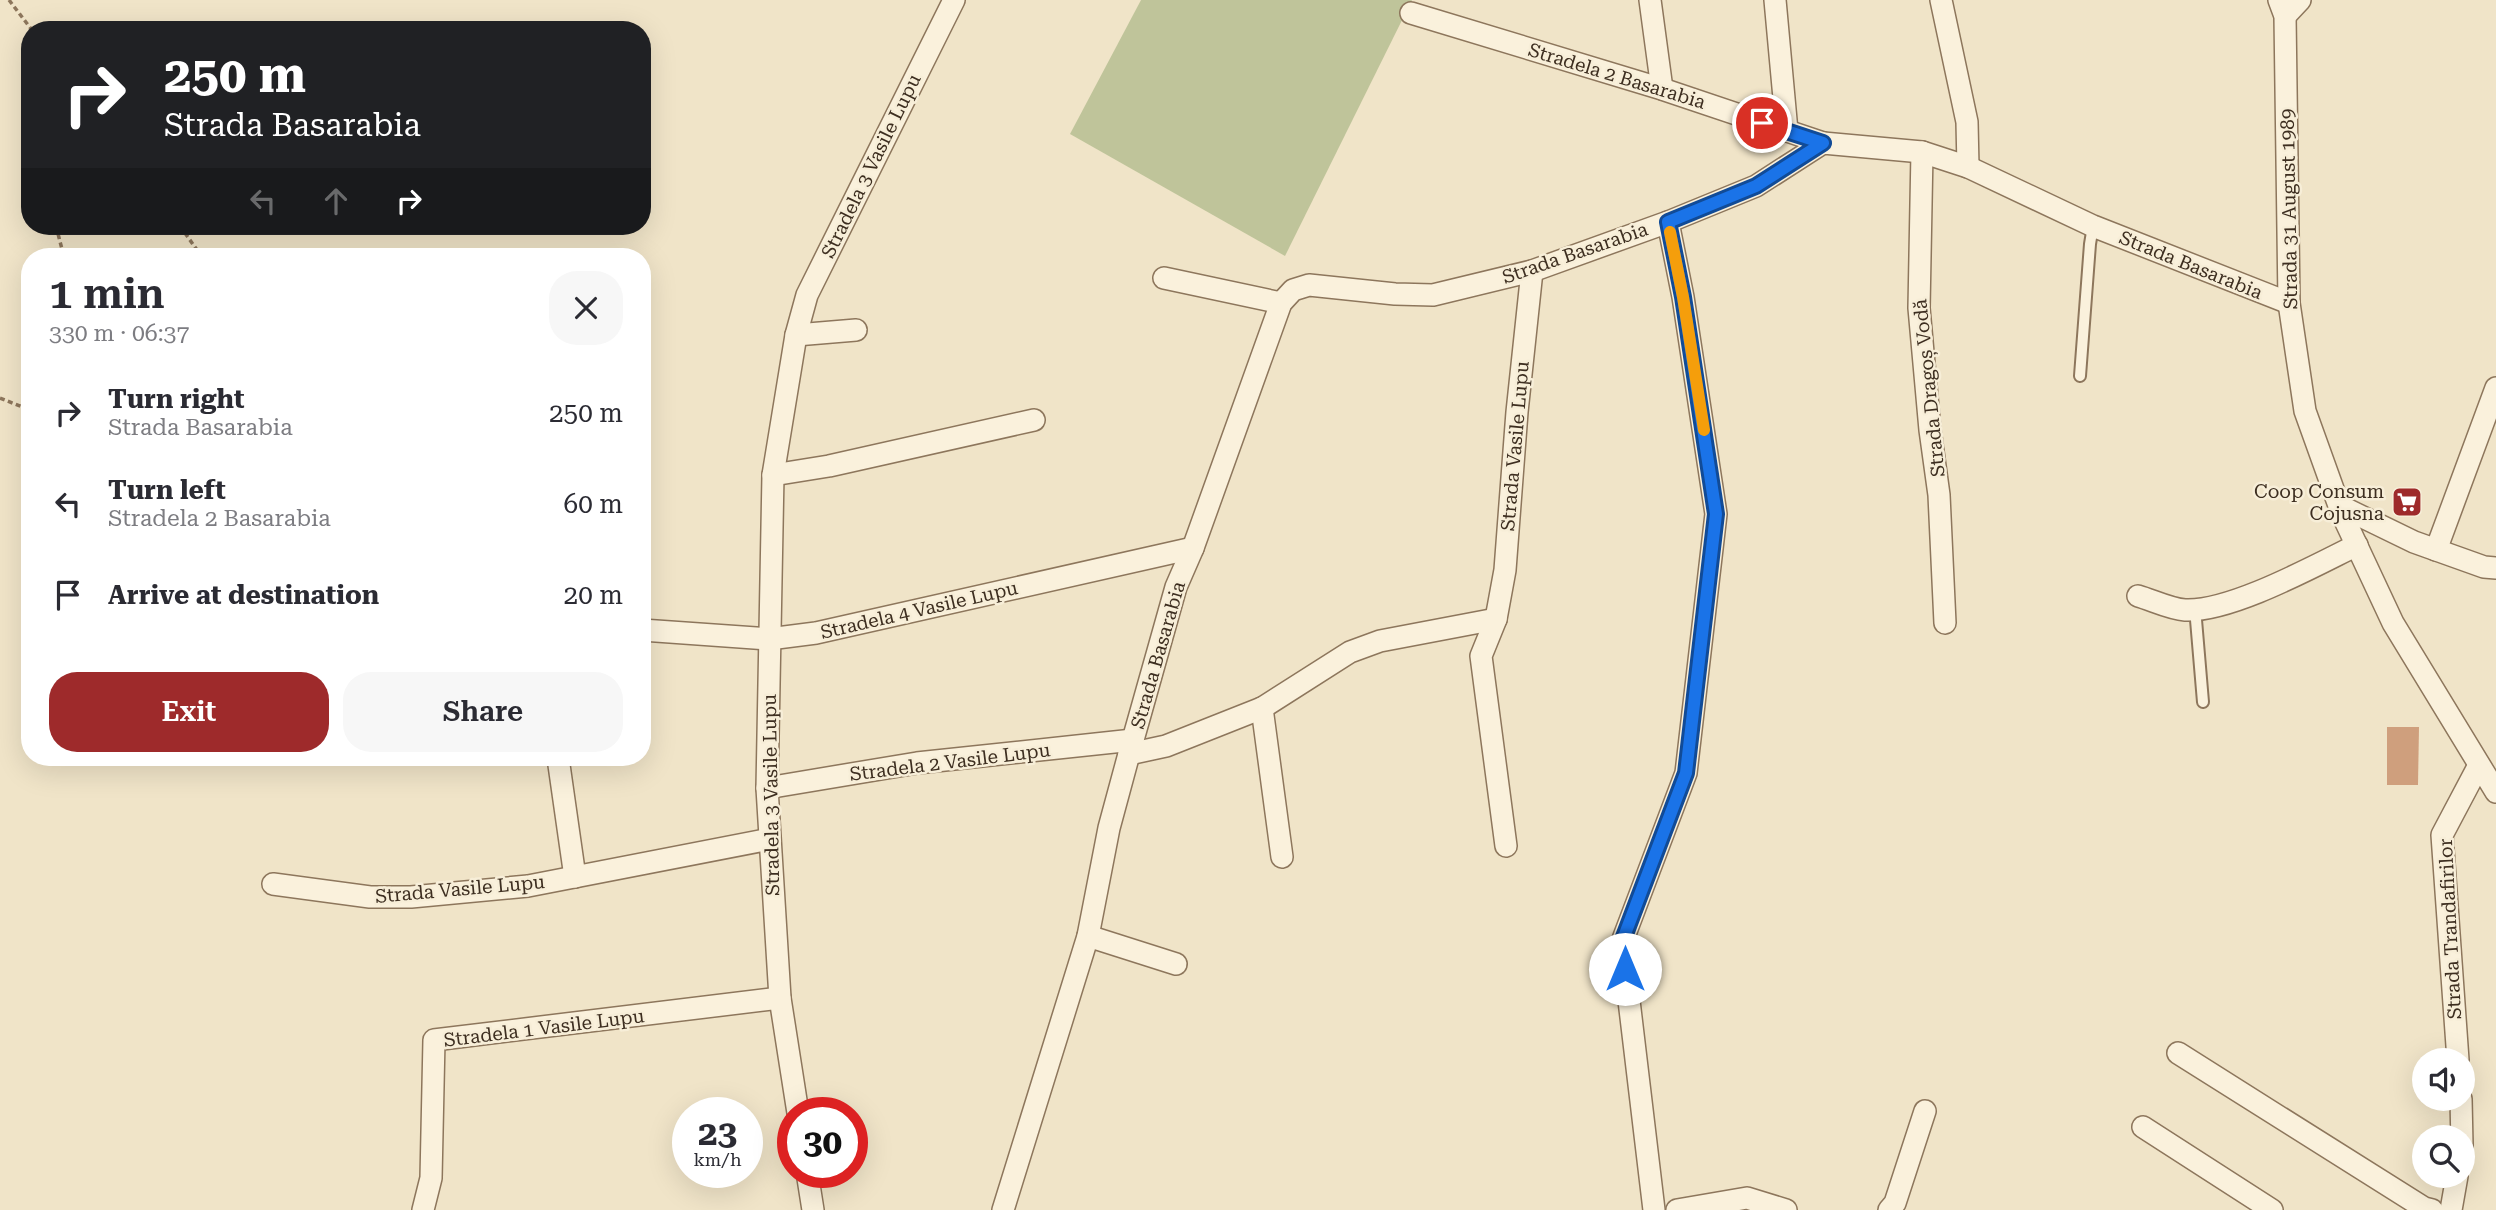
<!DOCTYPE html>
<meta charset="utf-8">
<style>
body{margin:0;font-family:"Roboto Serif",serif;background:#f7f7f7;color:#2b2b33;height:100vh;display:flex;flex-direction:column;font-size:26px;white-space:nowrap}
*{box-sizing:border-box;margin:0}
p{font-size:23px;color:#7c7c81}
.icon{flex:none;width:38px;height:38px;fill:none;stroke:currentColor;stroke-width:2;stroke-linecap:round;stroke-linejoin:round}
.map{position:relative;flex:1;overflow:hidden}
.details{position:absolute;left:21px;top:248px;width:630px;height:518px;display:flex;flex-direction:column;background:#fff;border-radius:28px;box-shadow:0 7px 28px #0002}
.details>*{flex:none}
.guide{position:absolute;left:21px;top:21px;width:630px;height:214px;border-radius:28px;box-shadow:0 7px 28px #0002;background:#202124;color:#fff;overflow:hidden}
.tools{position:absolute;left:2412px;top:1048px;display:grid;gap:14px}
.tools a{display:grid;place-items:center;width:63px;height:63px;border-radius:50%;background:#fff;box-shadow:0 7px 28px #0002;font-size:35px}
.speed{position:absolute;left:672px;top:1097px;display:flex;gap:14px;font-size:35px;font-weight:700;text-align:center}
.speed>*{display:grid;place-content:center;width:91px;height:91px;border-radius:50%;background:#fff;box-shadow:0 7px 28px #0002;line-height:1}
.speed small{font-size:18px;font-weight:400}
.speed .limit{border:10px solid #d22;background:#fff;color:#111}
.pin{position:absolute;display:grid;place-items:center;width:60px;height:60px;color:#fff;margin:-30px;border:4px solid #fff;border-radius:50%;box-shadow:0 2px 7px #0007}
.me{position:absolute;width:77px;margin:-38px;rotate:0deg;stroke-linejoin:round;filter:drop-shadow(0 0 5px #0008)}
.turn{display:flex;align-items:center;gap:24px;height:147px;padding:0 28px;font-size:32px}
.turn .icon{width:91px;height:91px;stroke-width:2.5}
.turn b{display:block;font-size:49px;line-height:60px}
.lanes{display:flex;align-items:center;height:66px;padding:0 28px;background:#0003;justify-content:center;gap:35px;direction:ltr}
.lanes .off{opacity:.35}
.round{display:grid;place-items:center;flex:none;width:74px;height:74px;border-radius:28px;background:#f7f7f7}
.head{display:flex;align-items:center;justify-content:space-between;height:119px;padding:0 28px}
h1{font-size:42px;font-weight:600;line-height:52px}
.button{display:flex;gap:14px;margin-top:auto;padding:14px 28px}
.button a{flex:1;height:80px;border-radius:28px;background:#9e2a2b;color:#fff;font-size:28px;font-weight:600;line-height:80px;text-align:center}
.button a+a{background:#f7f7f7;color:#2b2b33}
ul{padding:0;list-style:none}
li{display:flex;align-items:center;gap:21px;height:91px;padding:0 28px}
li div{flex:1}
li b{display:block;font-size:26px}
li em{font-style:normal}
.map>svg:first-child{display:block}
</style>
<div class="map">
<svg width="2496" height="1210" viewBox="0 0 2496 1210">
<rect width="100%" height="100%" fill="#f0e4c8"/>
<path fill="#bfc49a" d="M1141 0H1412L1285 256 1070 134Z"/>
<path fill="#cf9f7d" d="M2387 727H2419L2418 785H2387Z"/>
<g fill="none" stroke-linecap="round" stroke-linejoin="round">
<g stroke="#8d765c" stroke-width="14">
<g id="lane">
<path d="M2080 376 2090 244 2093 226"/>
<path d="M2195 608 2203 702"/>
</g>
</g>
<g stroke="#8d765c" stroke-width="24">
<g id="street">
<path d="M1650 0 1662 89"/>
<path d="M1775 0 1787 131"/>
<path d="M1941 0 1967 122 1968 167"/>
<path d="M2279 0 2285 16 2289 303 2305 411 2342 514 2393 623 2496 792"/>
<path d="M1411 13 1662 89 1823 143"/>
<path d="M2285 16 2300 0"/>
<path d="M1922 152 1919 308 1930 430 1939 495 1945 623"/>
<path d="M1164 278 1281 303"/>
<path d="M796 335 856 330"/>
<path d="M773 475 829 466 1034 420"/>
<path d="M2340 506 2414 542 2484 567 2496 568"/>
<path d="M2436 550 2496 388"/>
<path d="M2138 596C2152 600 2170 609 2185 610 2231 612 2314 566 2357 545"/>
<path d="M642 630 769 639 816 633 1193 548"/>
<path d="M1262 708 1282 857"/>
<path d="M1129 754 1166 746 1262 708 1350 652 1380 641 1496 619"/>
<path d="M558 758 575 877"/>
<path d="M767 788 917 763 1133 740"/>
<path d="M1506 846 1481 656 1496 619 1505 570 1517 412 1532 271"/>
<path d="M273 884 370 897H411L528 886 770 839"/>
<path d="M1088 936 1176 964"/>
<path d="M2178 1053 2424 1208 2432 1210"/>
<path d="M2458 1060 2442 835 2479 765"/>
<path d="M2461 1099 2462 1145"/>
<path d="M798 1113 780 998 767 788 773 475 796 335 807 295 954 0"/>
<path d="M2143 1127 2272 1210"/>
<path d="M807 1172 813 1210"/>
<path d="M423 1210 431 1178 434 1040 780 998"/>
<path d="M1003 1210 1088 936 1109 828 1129 754 1176 587 1193 548 1281 303 1293 290 1309 285 1395 294 1433 295 1532 271 1668 222 1756 186 1823 143 1922 152 1968 167 2093 226 2289 303"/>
<path d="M1654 1210 1622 942 1686 773 1716 514 1683 297 1668 222"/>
<path d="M1677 1210 1747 1198 1786 1210"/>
<path d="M1889 1210 1895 1203 1925 1111"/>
<path d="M2451 1210 2457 1176"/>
</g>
</g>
<g stroke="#8d765c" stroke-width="3.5" stroke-dasharray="5 3.5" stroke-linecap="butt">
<path d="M9 0 32 30"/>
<path d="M56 226 64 257"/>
<path d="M180 226 202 257"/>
<path d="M0 398 30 410"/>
</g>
<use href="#lane" stroke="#faf1dc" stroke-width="10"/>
<use href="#street" stroke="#faf1dc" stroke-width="21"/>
</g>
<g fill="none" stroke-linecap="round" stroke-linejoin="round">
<g stroke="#114b97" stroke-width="18">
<path id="route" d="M1625 969 1622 942 1686 773 1716 514 1683 297 1668 222 1756 186 1823 143 1762 123"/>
</g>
<use href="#route" stroke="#1a73e8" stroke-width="12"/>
<path stroke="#f59e0b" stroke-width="12" d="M1670 232 1683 297 1704 430"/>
</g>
<defs>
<g id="supermarket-square" transform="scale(1.575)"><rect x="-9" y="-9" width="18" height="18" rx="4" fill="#9e2a2b" stroke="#f7eed8"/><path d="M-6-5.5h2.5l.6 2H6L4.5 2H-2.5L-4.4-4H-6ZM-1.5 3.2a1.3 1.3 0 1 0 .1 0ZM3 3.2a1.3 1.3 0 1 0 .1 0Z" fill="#fff"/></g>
</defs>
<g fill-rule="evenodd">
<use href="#supermarket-square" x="2407" y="502"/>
</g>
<g text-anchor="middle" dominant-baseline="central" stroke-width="5" stroke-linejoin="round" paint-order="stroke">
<g font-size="19" fill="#3d2e20" stroke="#f7eed8">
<text transform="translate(1617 76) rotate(17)">Stradela 2 Basarabia</text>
<text transform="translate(871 166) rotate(-64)">Stradela 3 Vasile Lupu</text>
<text transform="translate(2289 209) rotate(-91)">Strada 31 August 1989</text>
<text transform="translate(1575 253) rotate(-19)">Strada Basarabia</text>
<text transform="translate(2191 265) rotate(22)">Strada Basarabia</text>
<text transform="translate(1929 388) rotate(-96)">Strada Dragoș Vodă</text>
<text transform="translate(1515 446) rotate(-85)">Strada Vasile Lupu</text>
<text transform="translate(919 610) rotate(-13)">Stradela 4 Vasile Lupu</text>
<text transform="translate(1158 655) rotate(-74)">Strada Basarabia</text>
<text transform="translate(950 762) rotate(-7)">Stradela 2 Vasile Lupu</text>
<text transform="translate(771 795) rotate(-91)">Stradela 3 Vasile Lupu</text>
<text transform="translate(460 889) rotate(-5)">Strada Vasile Lupu</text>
<text transform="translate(2450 929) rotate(-93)">Strada Trandafirilor</text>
<text transform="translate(544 1028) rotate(-7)">Stradela 1 Vasile Lupu</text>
</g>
<g font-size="19" fill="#3d2e20" stroke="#f7eed8" text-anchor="end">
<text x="2384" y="491">Coop Consum<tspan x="2384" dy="22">Cojusna</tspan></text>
</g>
</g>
</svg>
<div class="tools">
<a><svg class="icon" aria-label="sound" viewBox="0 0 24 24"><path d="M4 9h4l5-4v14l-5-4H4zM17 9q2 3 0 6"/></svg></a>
<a><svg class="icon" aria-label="search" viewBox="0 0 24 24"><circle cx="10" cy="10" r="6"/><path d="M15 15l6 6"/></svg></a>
</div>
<div class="speed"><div>23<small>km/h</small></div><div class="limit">30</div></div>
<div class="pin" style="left:1762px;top:123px;background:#d93025"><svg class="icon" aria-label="arrive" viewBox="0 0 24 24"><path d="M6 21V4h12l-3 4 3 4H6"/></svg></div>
<svg class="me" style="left:1625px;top:969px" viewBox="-20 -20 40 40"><circle r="19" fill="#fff"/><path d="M0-13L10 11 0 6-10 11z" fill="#1a73e8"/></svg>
<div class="guide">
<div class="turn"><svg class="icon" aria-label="right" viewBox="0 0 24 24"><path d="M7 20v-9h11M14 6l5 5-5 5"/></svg><div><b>250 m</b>Strada Basarabia</div></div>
<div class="lanes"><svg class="icon off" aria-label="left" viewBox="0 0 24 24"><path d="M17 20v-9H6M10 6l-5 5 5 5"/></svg><svg class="icon off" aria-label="ahead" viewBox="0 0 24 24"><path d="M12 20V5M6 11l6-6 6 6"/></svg><svg class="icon" aria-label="right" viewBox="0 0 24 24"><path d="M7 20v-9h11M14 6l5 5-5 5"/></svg></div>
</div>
<section class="details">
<div class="head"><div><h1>1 min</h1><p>330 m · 06:37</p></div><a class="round"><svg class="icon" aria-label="close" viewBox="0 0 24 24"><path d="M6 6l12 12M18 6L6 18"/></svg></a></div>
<ul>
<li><svg class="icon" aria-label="right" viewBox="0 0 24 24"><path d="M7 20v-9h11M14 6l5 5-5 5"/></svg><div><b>Turn right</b><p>Strada Basarabia</p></div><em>250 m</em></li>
<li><svg class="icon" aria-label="left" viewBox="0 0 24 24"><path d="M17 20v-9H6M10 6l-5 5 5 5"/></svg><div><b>Turn left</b><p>Stradela 2 Basarabia</p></div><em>60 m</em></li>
<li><svg class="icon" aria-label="arrive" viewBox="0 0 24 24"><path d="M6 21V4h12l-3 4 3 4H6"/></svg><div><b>Arrive at destination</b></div><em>20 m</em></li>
</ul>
<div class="button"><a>Exit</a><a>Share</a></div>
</section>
</div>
